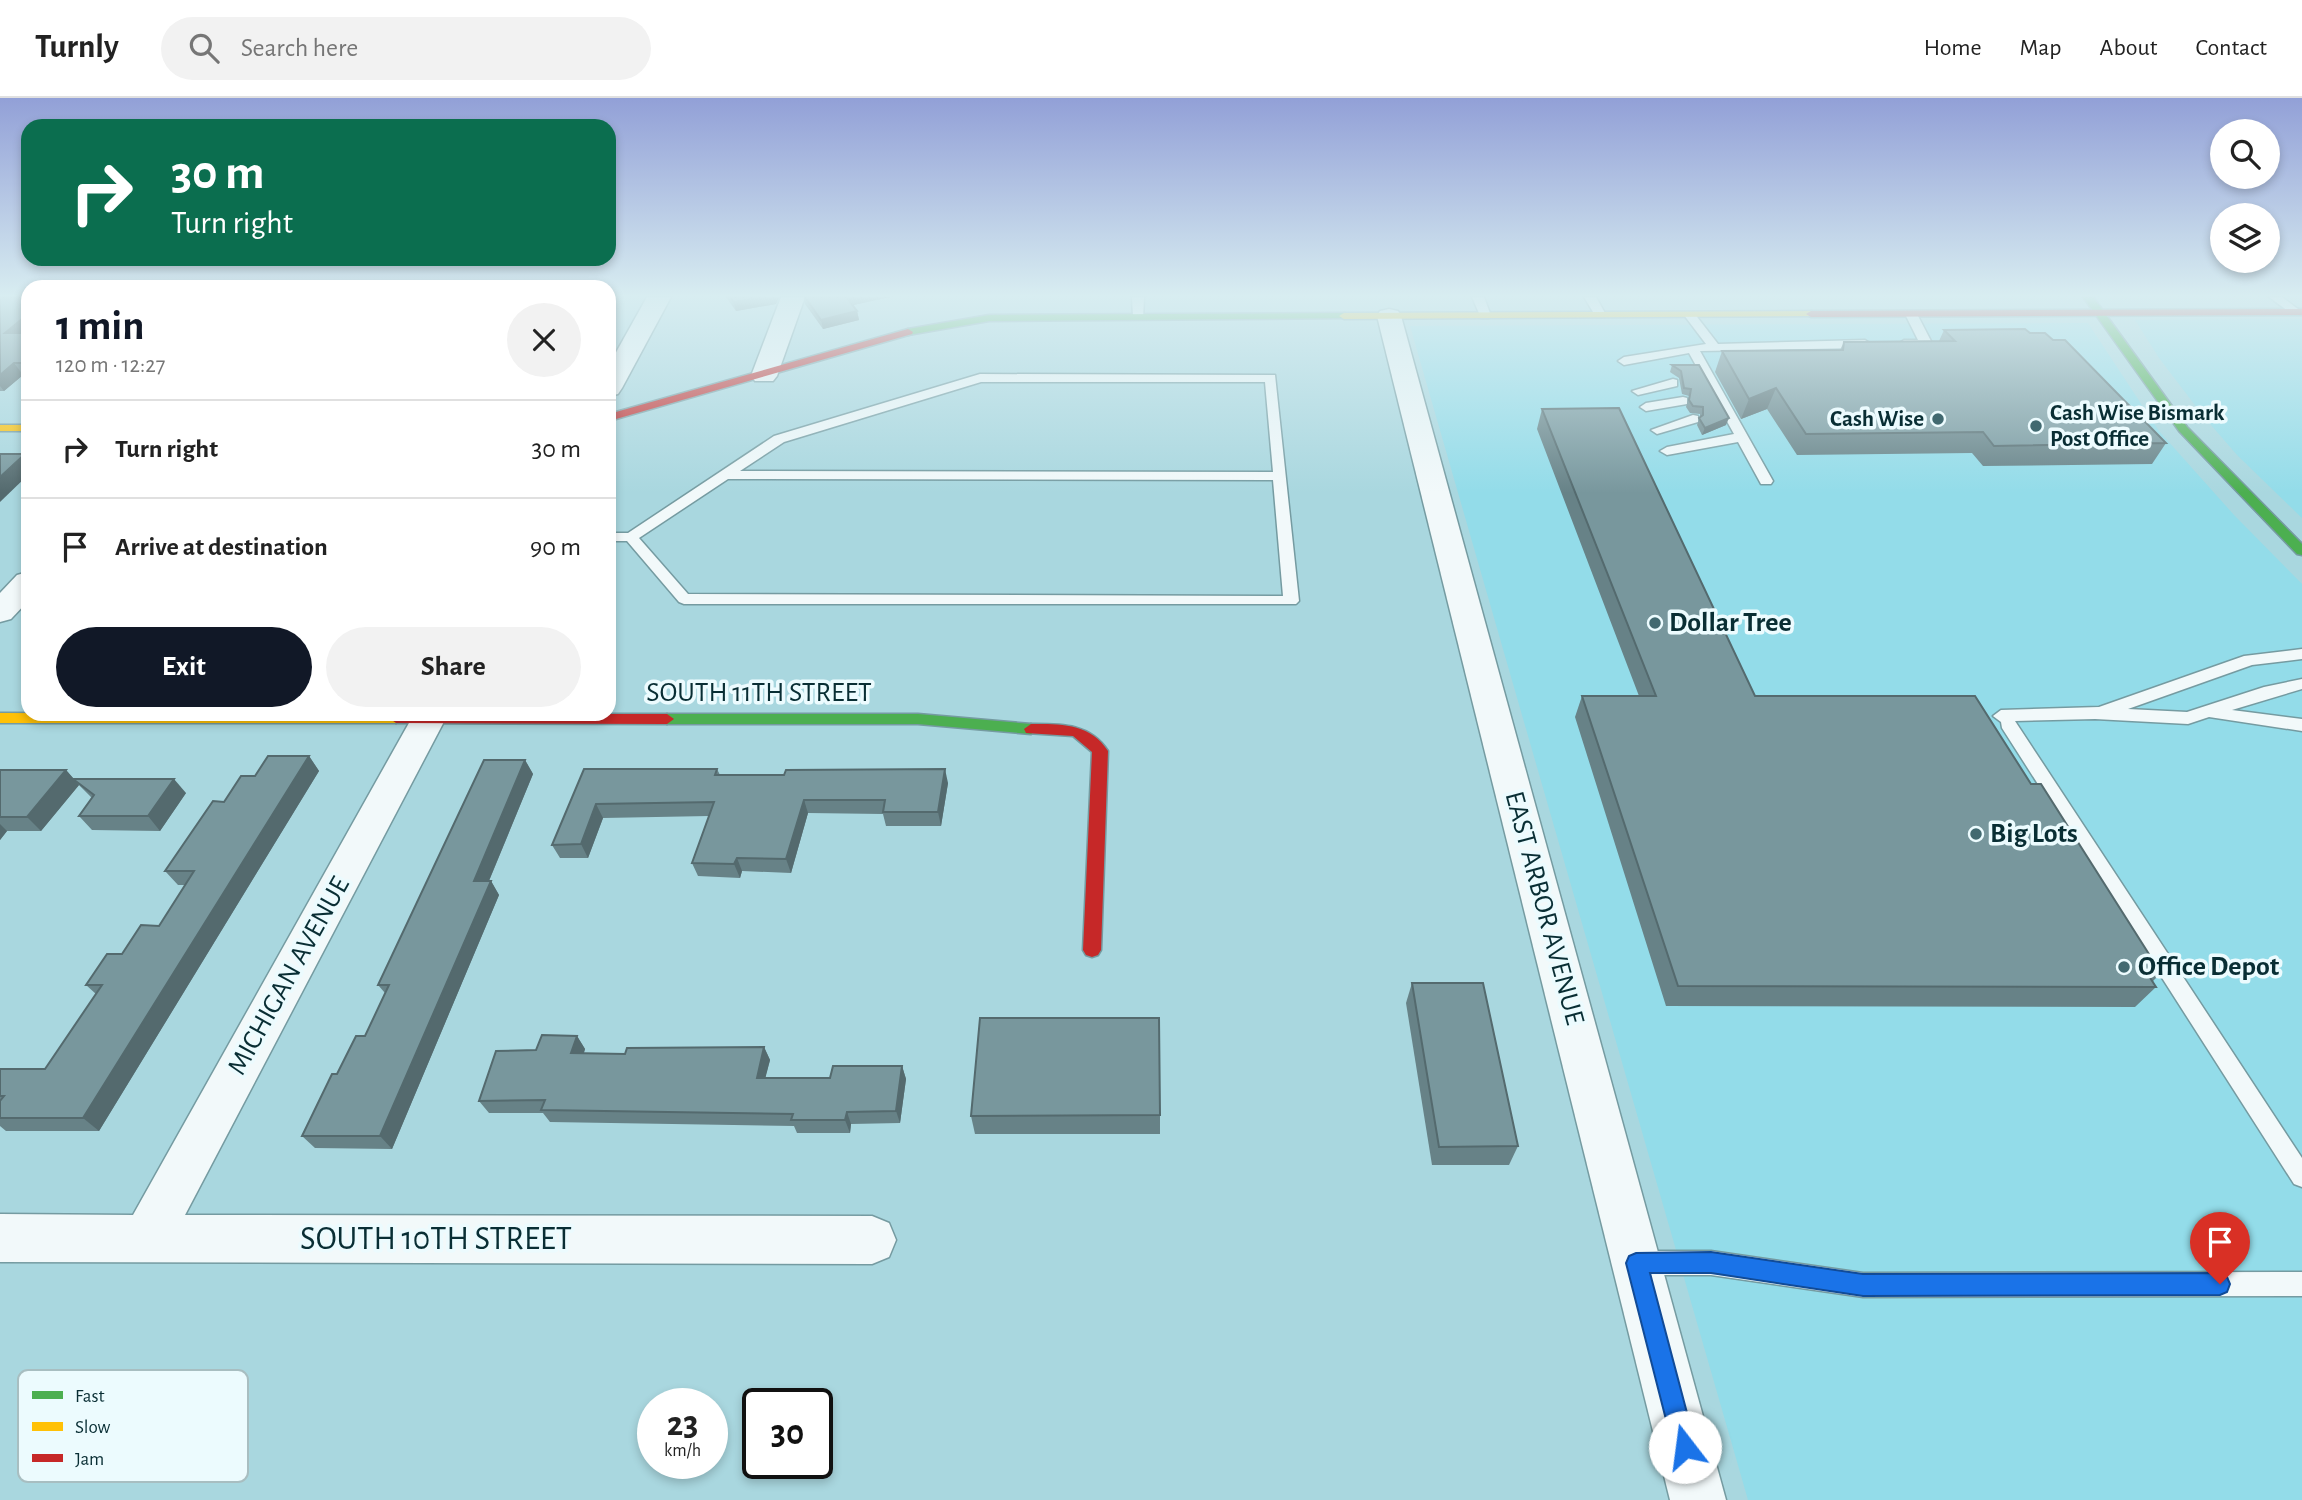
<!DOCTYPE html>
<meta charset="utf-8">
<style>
body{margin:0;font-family:"Alegreya Sans",sans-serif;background:#f2f2f2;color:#222;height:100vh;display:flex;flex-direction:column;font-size:26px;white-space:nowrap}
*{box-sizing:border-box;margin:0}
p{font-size:23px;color:#767676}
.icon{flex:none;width:38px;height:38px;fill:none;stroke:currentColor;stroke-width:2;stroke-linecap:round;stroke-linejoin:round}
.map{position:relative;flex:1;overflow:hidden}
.details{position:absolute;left:21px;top:182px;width:595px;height:441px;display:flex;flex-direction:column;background:#fff;border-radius:21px;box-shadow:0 4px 10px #0003}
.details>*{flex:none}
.banner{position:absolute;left:21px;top:21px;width:595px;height:147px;border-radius:21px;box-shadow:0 4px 10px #0003;background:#0b6e4f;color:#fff;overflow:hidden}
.buttons{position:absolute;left:2210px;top:21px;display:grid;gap:14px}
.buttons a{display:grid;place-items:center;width:70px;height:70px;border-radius:50%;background:#fff;box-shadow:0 4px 10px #0003;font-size:35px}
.speed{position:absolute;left:637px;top:1290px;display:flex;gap:14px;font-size:35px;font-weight:700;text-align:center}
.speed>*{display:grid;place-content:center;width:91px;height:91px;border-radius:50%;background:#fff;box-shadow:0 4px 10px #0003;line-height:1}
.speed small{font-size:18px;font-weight:400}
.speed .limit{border:4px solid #111;border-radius:10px;background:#fff;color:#111}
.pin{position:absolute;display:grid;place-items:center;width:60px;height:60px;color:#fff;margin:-72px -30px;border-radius:50% 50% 50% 0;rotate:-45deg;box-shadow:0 0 7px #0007}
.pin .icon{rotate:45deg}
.me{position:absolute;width:77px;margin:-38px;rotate:345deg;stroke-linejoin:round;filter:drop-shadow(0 0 5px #0008)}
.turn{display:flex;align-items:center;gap:24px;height:147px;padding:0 35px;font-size:32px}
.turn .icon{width:91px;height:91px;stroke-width:2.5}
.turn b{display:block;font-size:49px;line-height:60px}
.round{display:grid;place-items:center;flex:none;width:74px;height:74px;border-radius:37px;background:#f2f2f2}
.headline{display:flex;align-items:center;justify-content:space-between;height:119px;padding:0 35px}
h1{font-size:42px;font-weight:700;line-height:52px;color:#111827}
.primary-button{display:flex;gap:14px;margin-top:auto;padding:14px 35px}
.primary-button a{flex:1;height:80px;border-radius:42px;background:#111827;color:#fff;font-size:28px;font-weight:700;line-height:80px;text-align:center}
.primary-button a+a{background:#f2f2f2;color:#222}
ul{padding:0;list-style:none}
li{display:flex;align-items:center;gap:21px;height:98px;padding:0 35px;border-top:2px solid #e0e0e0}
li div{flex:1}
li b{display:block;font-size:26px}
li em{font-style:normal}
header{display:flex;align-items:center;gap:42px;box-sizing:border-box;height:98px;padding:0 35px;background:#fff;border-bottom:2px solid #e0e0e0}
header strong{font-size:33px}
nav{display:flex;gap:38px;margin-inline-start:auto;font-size:24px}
.search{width:490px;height:63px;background:#f2f2f2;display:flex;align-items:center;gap:18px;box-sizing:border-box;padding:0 24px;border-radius:38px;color:#767676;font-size:26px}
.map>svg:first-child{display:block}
</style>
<header>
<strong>Turnly</strong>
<div class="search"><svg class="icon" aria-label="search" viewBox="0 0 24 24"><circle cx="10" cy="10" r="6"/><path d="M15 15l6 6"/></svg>Search here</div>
<nav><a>Home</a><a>Map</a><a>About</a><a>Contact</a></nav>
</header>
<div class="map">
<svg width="2302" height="1402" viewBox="0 0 2302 1402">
<rect width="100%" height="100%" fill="#a9d7df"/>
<g fill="#93dce9">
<path d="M2302 221V420L2237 357 2204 319 2159 260 2135 222Z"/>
<path d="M2088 225 2159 333 2234 417 2302 486V1402H1748L1410 228Z"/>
</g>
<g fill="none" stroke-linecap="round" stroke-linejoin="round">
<g stroke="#759ba1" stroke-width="3">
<g id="lane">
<path d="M1132 199H1144L1143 221 1133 219Z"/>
<path d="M1472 199H1484L1491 218 1489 220H1481Z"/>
<path d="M1584 199H1596L1606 217 1604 219H1596Z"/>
<path d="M2269 199H2282L2302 214 2292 216Z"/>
<path d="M1911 213 1917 216 1932 245 1930 248 1904 250 1898 246 1904 242H1918L1905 216Z"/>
<path d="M1686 215H1694L1718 246 1865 242 1871 246 1865 250 1700 253 1773 383 1771 386H1761L1738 344 1667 357 1660 353 1667 349 1734 336 1689 255 1624 267 1618 263 1624 259 1706 246 1684 217Z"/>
<path d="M980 276 1275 277 1299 503 1296 506H684L679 504 627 443H609V435H628L774 338ZM981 284H1265L1273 374 740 373 784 344ZM728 381 1273 382 1283 498 688 496 639 440Z"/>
<path d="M1673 281 1677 282V288L1638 297 1632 293Z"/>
<path d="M1683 299 1687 300V306L1646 313 1640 309 1646 305Z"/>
<path d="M1693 317 1698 318V324L1657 336 1651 332Z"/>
<path d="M2302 551V561L2252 567 2128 611 2187 614 2264 589 2302 581V591L2232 612 2302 621V633L2209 619 2188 626 2095 621 2015 623 2302 1060V1089L2294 1086 2002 630 2001 624 1993 618 2001 612 2099 609 2244 558Z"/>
<path d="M1640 1153H1711L1863 1175 2302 1174V1198L1863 1199 1711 1177H1640L1632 1173 1628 1165 1632 1157Z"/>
</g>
</g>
<g stroke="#759ba1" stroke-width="3">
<g id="street">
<path d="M647 199H671L622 290 618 296 609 298V267Z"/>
<path d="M781 199H805L777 278 773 283H755L751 278Z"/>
<path d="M1389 211 1398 213 1401 218 1726 1402H1670L1377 218 1380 213Z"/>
<path d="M28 474V503L11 521 0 524V495L17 477Z"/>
<path d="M414 616H448L185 1117 872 1118 889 1125 896 1142 889 1159 872 1166 0 1164V1116L133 1117Z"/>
</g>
</g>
<g stroke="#759ba1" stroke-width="3">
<g id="fast">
<path d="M2083 199H2093L2187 329 2302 446V457L2297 456 2179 333Z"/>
<path d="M1344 215 1348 216V220L989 223 908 237 903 234 908 231 989 217Z"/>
<path d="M667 616H918L1031 626 1038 631 1031 636 918 626H667L660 621Z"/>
</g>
</g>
<g stroke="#759ba1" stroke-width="3">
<g id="slow">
<path d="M1811 213 1815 214V218L1344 221 1339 218 1344 215Z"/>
<rect x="0" y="327" width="28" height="6"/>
<path d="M0 615 400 616 403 620 396 625H0Z"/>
</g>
</g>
<g stroke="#759ba1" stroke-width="3">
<g id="jam">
<path d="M2302 211V217L1811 219 1806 216 1811 213Z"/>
<path d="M908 231 913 234 912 236 609 323V316Z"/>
<path d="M392 616H667L674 621 667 626 396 625 389 620Z"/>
<path d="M1031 626C1061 626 1090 625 1108 653L1101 852 1098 857 1092 859 1086 857 1083 852 1092 654 1073 638 1026 635 1024 631Z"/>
</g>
</g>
<use href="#lane" fill="#f2f9fa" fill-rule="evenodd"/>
<use href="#street" fill="#f2f9fa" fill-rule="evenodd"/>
<use href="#fast" fill="#4caf50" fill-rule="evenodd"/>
<use href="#slow" fill="#ffc107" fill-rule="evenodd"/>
<use href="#jam" fill="#c62828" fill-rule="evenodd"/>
</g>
<g fill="#678287">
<path d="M0 199H28V277H23L4 293H0Z"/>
<path d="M726 199H779L776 206 736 213Z"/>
<path d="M804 199H890L853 207 857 213 859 222 823 231 805 206Z"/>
<path d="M1944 232 2030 235 2053 242 2166 345 2152 366 1983 368 1972 355 1797 357 1767 311 1741 321 1715 274 1722 253 1840 252 1844 244 1939 243Z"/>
<path d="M1672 267H1699L1726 327 1702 337 1697 327 1700 319V316L1690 315 1686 309 1689 298 1682 296 1679 280 1670 274Z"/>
<path d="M1542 311 1755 598 2031 686 2161 875 2153 883 2156 889 2135 909 1666 908 1575 619 1582 598H1639L1537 331Z"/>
<path d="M309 658 319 673 99 1033H6L0 1028V971H45L96 896 86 887 122 856 159 828 185 787H178L165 773 224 704Z"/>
<path d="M525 662 533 676 489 783H491L499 797 392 1051 315 1050 302 1038 337 976 365 938 385 895 378 887Z"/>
<path d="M584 671H717L720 677 948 685 941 728H886L883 716 808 715 791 775 742 773 740 780 698 778 692 765 709 718 603 720 588 760H560L552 747Z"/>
<path d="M0 672H66L74 681 186 695 160 733 92 732 79 718 92 700 79 687 41 733H7L0 742Z"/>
<path d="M1412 885 1518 1048 1509 1067H1432L1406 905Z"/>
<path d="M577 938 585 951 584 955 625 956 764 949 770 962 765 980H830L902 968 906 981 900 1025 851 1026 850 1035H797L794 1028 550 1024 543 1015H489L479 1003 536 952Z"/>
<path d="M1160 1017V1036H975L971 1018Z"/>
</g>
<g fill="#546a6e">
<path d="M762 199H779L776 206 736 213 734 204Z"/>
<path d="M849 199H890L849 208 847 200Z"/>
<path d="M857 213 859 222 823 231 821 222Z"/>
<path d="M28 216V235H5Z"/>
<path d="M14 265 23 277 4 293 0 288V277Z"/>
<path d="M1776 290 1767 311 1741 321 1749 301Z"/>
<path d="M1729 320 1726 327 1702 337 1705 330Z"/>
<path d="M25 356 28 360V377L0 404V379Z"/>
<path d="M309 658 319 673 99 1033 83 1020Z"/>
<path d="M525 662 533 676 483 797 474 783Z"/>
<path d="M945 671 948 685 941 728 938 714Z"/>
<path d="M66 672 79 687 41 733 27 719Z"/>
<path d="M174 681 186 695 160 733 148 718Z"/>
<path d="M804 702 808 715 791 775 786 761Z"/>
<path d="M596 706 603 720 588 760 581 746Z"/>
<path d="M0 726 7 733 0 742Z"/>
<path d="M737 760 742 773 740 780 734 766Z"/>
<path d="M491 783 499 797 392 1051 380 1038Z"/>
<path d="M577 938 585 951 579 968 571 955Z"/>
<path d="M764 949 770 962 762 993 757 980Z"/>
<path d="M902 968 906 981 900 1025 896 1013Z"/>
<path d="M847 1014 851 1026 850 1035 845 1022Z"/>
</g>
<g fill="#78979d" stroke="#546a6e" stroke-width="2">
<path d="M0 199H28V216L5 235H28V265H14L0 277Z"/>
<path d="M730 199H762L734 204Z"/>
<path d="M805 199H849L847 200 857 213 821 222Z"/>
<path d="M2025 231 2030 235H2045L2053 242H2065L2166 345 1994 348 1983 334 1806 336 1776 290 1749 301 1722 253 1843 252 1844 244 1955 243 1944 232Z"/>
<path d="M1672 267H1699L1729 320 1705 330 1699 320 1703 317V309L1693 308 1689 302 1691 291 1684 290 1681 273Z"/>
<path d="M1619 310 1755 598H1975L2031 686H2041L2161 875H2147L2156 889 1678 888 1582 598H1656L1542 311Z"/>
<path d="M0 356H25L0 379Z"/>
<path d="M268 658H309L83 1020H0V1003L4 998H0V971H45L102 887H86L107 856H122L141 827 159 828 194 773H165L213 703 224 704 241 678H255Z"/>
<path d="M484 662H525L474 783H491L380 1038H302L332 976H337L356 938H365L389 887H378Z"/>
<path d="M584 671H717L715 677H784L786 672 945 671 938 714H883L885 702H804L786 761 737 760 734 766 692 765 714 704 596 706 581 746 552 747Z"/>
<path d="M0 672H66L27 719H0Z"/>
<path d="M73 681H174L148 718H79L94 697Z"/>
<path d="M1412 885H1483L1518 1048 1439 1049Z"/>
<path d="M980 920H1159L1160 1017 971 1018Z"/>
<path d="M542 937 577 938 571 955 625 956 627 950 764 949 757 980H830L833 968H902L896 1013 847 1014 845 1022H791L793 1016 541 1012 545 1002 479 1003 496 953 536 952Z"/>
</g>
<linearGradient id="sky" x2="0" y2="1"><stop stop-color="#92a0d7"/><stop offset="0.5" stop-color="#d8edf1"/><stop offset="1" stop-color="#d8edf1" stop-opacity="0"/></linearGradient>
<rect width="2302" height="395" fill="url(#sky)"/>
<path fill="#1a73e8" stroke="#114b97" stroke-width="2" d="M1711 1154 1863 1176 2220 1175 2227 1179 2230 1186 2227 1194 2220 1197 1863 1198 1711 1175H1650L1696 1349 1693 1357 1685 1361 1676 1357 1673 1349 1626 1165 1629 1158 1636 1155Z"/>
<g fill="#416970" stroke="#ecfbfe" stroke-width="2.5">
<circle cx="1938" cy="321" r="7"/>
<circle cx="2036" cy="328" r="7"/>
<circle cx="1655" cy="525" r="7"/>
<circle cx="1976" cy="736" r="7"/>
<circle cx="2124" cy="869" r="7"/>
</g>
<g text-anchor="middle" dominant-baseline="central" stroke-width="7" stroke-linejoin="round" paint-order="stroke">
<g font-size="23" font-weight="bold" fill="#092e34" stroke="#ecfbfe" text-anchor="start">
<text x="2050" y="315">Cash Wise Bismark<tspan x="2050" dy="26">Post Office</tspan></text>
<text x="1924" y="321" text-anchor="end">Cash Wise</text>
</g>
<g font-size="28" font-weight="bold" fill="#092e34" stroke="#ecfbfe" text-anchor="start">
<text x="1669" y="525">Dollar Tree</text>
<text x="1990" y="736">Big Lots</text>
<text x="2138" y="869">Office Depot</text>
</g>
<g font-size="28" fill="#092e34" stroke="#ecfbfe">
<text x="759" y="595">SOUTH 11TH STREET</text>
<text transform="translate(1544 810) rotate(75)">EAST ARBOR AVENUE</text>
<text transform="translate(289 878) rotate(-61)">MICHIGAN AVENUE</text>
</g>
<g font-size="33" fill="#092e34" stroke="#ecfbfe">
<text x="436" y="1141">SOUTH 10TH STREET</text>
</g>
</g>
<rect x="18" y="1272" width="230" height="112" rx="10" fill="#ecfbfe" stroke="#a8bec1" stroke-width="2"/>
<rect x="32" y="1293" width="31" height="8" fill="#4caf50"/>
<rect x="32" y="1324" width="31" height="9" fill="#ffc107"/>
<rect x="32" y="1356" width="31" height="8" fill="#c62828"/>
<g font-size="19" fill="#092e34">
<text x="75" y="1304">Fast</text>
<text x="75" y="1335">Slow</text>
<text x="75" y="1367">Jam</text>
</g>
</svg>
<div class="buttons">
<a><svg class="icon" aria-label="search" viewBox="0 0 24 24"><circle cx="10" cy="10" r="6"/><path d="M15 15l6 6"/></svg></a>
<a><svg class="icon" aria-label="layers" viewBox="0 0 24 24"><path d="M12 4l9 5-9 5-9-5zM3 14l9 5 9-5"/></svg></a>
</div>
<div class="speed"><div>23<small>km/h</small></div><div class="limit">30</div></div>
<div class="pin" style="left:2220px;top:1186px;background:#d93025"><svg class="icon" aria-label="arrive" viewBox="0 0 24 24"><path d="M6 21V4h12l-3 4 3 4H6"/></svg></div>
<svg class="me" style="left:1685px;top:1349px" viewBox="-20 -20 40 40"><circle r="19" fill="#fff"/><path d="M0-13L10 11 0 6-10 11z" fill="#1a73e8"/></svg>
<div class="banner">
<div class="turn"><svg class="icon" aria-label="right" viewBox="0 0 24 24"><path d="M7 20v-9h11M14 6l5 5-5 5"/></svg><div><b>30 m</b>Turn right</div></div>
</div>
<section class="details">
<div class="headline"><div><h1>1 min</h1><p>120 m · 12:27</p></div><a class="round"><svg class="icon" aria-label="close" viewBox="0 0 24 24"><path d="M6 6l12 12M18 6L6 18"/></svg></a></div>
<ul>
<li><svg class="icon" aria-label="right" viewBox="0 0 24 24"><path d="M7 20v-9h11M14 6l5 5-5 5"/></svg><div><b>Turn right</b></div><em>30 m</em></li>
<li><svg class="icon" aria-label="arrive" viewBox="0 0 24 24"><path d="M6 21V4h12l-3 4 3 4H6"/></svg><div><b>Arrive at destination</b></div><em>90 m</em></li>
</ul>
<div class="primary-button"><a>Exit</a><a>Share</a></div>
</section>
</div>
